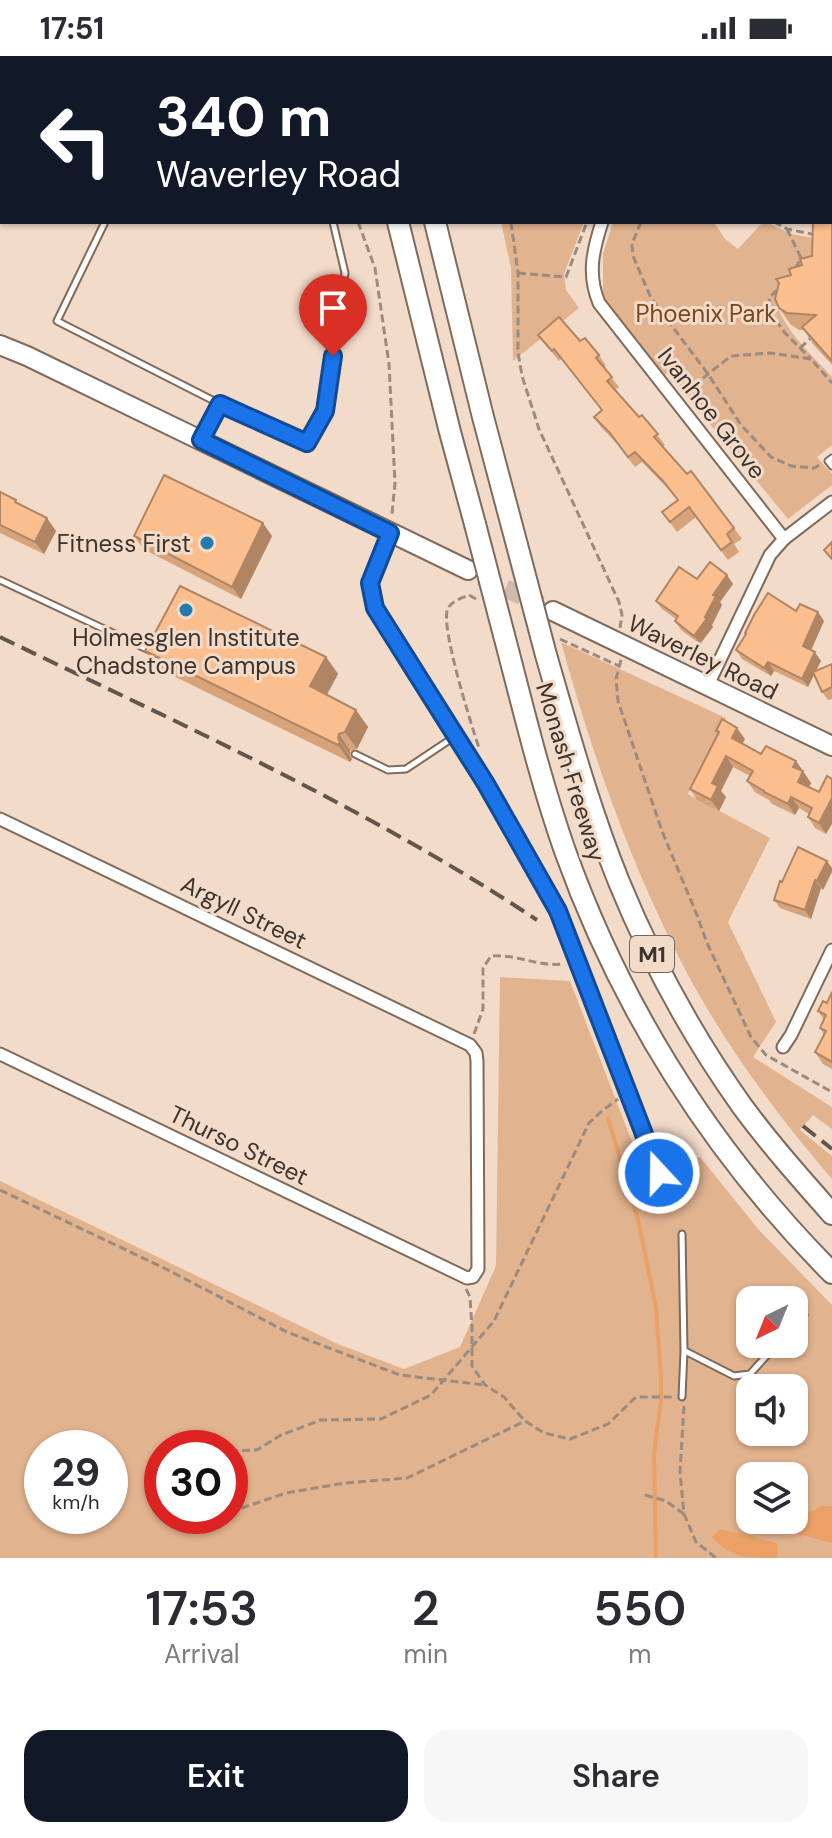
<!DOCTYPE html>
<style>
body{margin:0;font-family:"DM Sans",sans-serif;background:#f7f7f7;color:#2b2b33;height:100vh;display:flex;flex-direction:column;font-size:30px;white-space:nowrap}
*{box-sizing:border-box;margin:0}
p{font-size:26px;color:#7c7c81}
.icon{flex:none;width:44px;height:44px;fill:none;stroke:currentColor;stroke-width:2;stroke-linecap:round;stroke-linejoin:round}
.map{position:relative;height:1502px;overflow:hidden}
.details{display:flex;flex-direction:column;background:#fff;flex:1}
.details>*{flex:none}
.top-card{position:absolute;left:0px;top:0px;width:832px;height:168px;box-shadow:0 2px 6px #0004;background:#111827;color:#fff;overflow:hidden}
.needle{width:52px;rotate:223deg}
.fabs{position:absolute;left:736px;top:1230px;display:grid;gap:16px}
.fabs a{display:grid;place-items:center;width:72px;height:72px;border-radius:16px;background:#fff;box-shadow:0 2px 6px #0004;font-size:40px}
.speed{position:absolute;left:24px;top:1374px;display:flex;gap:16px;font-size:40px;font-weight:700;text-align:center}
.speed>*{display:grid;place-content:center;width:104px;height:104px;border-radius:50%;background:#fff;box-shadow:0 2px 6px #0004;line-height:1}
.speed small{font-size:20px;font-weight:400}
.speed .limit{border:12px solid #d22;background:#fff;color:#111}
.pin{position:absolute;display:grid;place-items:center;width:68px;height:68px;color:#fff;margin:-82px -34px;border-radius:50% 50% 50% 0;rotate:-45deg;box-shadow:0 0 8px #0007}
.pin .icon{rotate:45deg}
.me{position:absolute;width:88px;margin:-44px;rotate:339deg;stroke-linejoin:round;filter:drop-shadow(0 0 6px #0008)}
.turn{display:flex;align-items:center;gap:28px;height:168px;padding:0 24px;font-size:36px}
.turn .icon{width:104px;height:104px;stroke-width:2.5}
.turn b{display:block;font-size:56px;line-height:68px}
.eta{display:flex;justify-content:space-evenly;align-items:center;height:136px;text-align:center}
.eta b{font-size:48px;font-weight:600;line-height:56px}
.action{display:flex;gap:16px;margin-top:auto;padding:16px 24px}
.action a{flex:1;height:92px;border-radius:24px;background:#111827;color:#fff;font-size:32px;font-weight:600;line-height:92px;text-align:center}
.action a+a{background:#f7f7f7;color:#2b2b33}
.status{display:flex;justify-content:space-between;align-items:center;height:56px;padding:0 40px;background:#fff;direction:ltr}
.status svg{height:22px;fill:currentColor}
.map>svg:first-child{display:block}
</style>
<div class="status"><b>17:51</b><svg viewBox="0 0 49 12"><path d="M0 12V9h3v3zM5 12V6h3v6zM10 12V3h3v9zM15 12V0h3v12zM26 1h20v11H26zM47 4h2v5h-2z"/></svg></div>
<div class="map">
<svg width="832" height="1502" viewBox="0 0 832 1502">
<rect width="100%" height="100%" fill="#f3dbca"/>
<g fill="#e2b38f" fill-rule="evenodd">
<path d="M501 166H584L564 218 566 234 579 252 513 305 511 212Z"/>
<path d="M613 166H714L725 183 738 193 763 166H767L791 178 820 183V213L786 239 778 252C789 279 812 299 832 321V389L817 401 832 418V429L788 463 668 317 661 321 603 247V198Z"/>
<path d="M561 586 726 662 688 738 770 782 728 866 776 966 753 1001 832 1051V1073L813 1059 800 1074 832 1100V1123C780 1063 733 999 694 930 635 822 594 705 561 586Z"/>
<path d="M500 921 570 925 646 1122 700 1101 759 1174 832 1249V1502H0V1125L338 1288 404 1313 460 1291 496 1210ZM750 1244H794V1288H750ZM750 1332H794V1376H750ZM42 1392H110V1460H42ZM162 1392H230V1460H162ZM750 1420H794V1464H750Z"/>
</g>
<g fill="#eba166">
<path d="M822 1450H832V1487L794 1477V1463Z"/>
<path d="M720 1473 777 1487 778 1498 775 1502C745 1502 731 1502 712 1481Z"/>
</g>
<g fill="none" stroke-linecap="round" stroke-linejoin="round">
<path stroke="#eba166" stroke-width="4" d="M608 1062 638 1163 656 1252 661 1320V1344L654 1399 656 1502"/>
<path stroke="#cfbaab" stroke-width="18" stroke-dasharray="18 9" stroke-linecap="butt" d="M481 521 541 549"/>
<g stroke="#7f6b5b" stroke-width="9">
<g id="service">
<path d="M202 0 207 2"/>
<path d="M80 2 82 0"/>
<path d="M105 166 57 265 220 348 307 387 325 355 345 217 333 166"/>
<path d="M203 379 220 348"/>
<path d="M832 402 828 405 832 410"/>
<path d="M0 524 151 595"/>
<path d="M355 698 388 714 406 713 454 681"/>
<path d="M682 1178 684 1295 682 1341"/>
<path d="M794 1270 804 1259"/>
<path d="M685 1295 734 1320 750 1318 777 1288"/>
</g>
</g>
<g stroke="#7f6b5b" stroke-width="15">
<g id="minor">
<path d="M584 0 585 2"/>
<path d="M755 2 758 0"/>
<path d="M602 166C593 194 587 218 599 247L784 483"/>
<path d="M390 477 370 527 375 552 486 728 558 855 659 1117"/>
<path d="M708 629 770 499 784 483 832 446"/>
<path d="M0 763 470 989 476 997 477 1005 478 1213 473 1221 467 1222 0 998"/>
<path d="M783 991 791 979 832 894"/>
</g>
</g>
<g stroke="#7f6b5b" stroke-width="22">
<g id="primary">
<path d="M0 289 27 300 468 514"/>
<path d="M553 555 832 690"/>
</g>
</g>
<g stroke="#7f6b5b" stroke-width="24">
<g id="motorway">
<path d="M361 0V2"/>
<path d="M397 0 398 2"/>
<path d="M398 166 450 376 475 468"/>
<path d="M435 166 483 361 517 489"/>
<path d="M504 579C523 651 540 724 565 795 622 954 713 1097 832 1217"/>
<path d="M546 599C568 675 589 752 619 826 651 904 693 981 742 1050 770 1088 801 1123 832 1158"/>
</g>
</g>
<g stroke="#9c8b7f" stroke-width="3" stroke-dasharray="8 4" stroke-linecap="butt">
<path d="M465 0 466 2"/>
<path d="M358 166 375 212 389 308 395 427 392 458"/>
<path d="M511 166 518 217V296L522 320 539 373 619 546 622 559 620 572"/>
<path d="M641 166 632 188 633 200 651 242 708 318 741 369 771 401 791 410 814 412 820 409"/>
<path d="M774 166 787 173 816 179"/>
<path d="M787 173 801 202 795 213"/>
<path d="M518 217 566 221 587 166"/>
<path d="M777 234 770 241 768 253 785 277 811 303"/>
<path d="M800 292 812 281"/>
<path d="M684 337 731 300 770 297 811 303 832 327"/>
<path d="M476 543 469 539C462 542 452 545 448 552 439 567 472 671 479 692"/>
<path d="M560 583 619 610"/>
<path d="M621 604 616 623 618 645 662 775 697 859 707 887 751 981 766 999 832 1036"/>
<path d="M474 978 483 953V912L491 900C518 898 537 911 564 908"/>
<path d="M0 1134 166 1213 287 1276 400 1319 485 1329"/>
<path d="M466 1233 470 1241 472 1272V1310L485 1329 504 1341 525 1365 544 1377 570 1383 608 1368 636 1341H672"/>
<path d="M684 1350 680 1416 684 1458 696 1486 716 1502"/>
<path d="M230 1395 257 1394 281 1379 321 1364 381 1363 431 1339 494 1265 589 1067 602 1055 618 1043"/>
<path d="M645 1439 666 1445 684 1458"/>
<path d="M230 1456 286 1437 345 1427 407 1422 525 1365"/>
</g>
<use href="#service" stroke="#fff" stroke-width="5"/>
<use href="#minor" stroke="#fff" stroke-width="11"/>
<use href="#primary" stroke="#fff" stroke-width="18"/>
<use href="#motorway" stroke="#fff" stroke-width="20"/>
<g stroke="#62564d" stroke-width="4" stroke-dasharray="16 8" stroke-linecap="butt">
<path d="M0 581C182 669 368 752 537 864"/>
<path d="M803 1070 832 1093"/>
</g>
<g stroke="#7f6b5b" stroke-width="24" stroke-linecap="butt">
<g id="motorway-bridge">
<path d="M475 468 504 579"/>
<path d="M517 489 546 599"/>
</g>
</g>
<use href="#motorway-bridge" stroke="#fff" stroke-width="20"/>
</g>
<g fill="#d7a37b">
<path d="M0 0H26L23 2H2V10L0 7Z"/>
<path d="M830 83 832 86V309L813 288 804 274H799L791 269 779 252 791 219 812 200 830 166Z"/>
<path d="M538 279 580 285 599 299 606 310 603 311 619 331 615 334 639 361 642 359 665 389 662 391 687 418 691 415 742 483 734 488 739 496 728 504 696 461 677 476 662 456 678 445 670 435 642 406 635 411 617 388 601 371 594 361 602 354 561 303 559 305Z"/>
<path d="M0 434 2 437 56 475 44 498 0 477Z"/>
<path d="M134 480H272L241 543 143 493Z"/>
<path d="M697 523 733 528 720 546 722 549 712 569 713 571 700 588 681 574 675 565 676 563 662 553 656 545Z"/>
<path d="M796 555 824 565 811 594 821 605 816 614 832 608V643L828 644 822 636 814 618 808 631 774 615 771 620 742 603 736 594Z"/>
<path d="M154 587 326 601 338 618 327 639 356 654 368 671 357 693 350 695V699L352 703 350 706 157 612 145 595Z"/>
<path d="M716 675 745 683 742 688 761 698 796 705 811 727 809 731 826 778 815 772 808 761 809 758 799 752 795 759 772 748 769 744 755 736 747 725 750 720 733 711 721 735 726 741 719 755 697 744 690 733 718 678Z"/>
<path d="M798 791 823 834 821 832 811 863 780 852 774 844Z"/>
<path d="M832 936V1013L823 1008 815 996 824 979 820 972 824 964 818 955 827 947Z"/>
</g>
<g fill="#af8564">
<path d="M693 0H709L707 2H691Z"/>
<path d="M47 462 56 475 44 498 35 486Z"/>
<path d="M263 467 272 480 241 543 232 531Z"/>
<path d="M727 519 733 528 720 546 722 549 712 569 713 571 700 588 694 580 705 561 713 539Z"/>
<path d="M818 556 824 565 809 599 803 590Z"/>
<path d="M815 596 821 605 808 631 802 623Z"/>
<path d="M326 601 338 618 322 647 310 630Z"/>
<path d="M768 606 774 615 771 620 764 612Z"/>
<path d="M356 654 368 671 357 693 345 676Z"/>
<path d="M737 672 745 683 739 693 732 682Z"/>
<path d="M339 678 350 695V699L338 682Z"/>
<path d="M340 686 352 703 350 706 338 689Z"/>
<path d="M726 700 733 711 721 735 726 741 719 755 711 744 712 727Z"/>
<path d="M796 705 811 727 806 737 798 726 793 711Z"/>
<path d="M791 741 799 752 795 759 788 748Z"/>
<path d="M832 742V768L826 778 819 767Z"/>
<path d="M827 805 832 812V816L823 834 817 825Z"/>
<path d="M815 824 821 832 811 863 805 854Z"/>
</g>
<g fill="#fabe8f" stroke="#af8564" stroke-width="2">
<path d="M508 0H547L548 2H509Z"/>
<path d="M612 0H693L691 2H614Z"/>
<path d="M808 0H832V31L830 28V2H809Z"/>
<path d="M830 94 832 96V149L830 150 832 154V305L802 271 816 259 787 257 779 252 775 243 779 227 776 223 791 219 789 213 802 209 800 203 812 200 813 166H830Z"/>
<path d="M559 261 580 285 585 282 599 299 596 302 612 321 607 325 639 361 642 359 658 378 654 381 687 418 691 415 734 472 727 478 732 486 721 494 689 451 670 466 662 456 678 444 663 425 635 396 628 401 610 377 594 361 602 354 554 293 552 295 538 279Z"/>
<path d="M164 419 263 467 232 531 134 480Z"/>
<path d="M0 436 16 444 15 446 47 462 35 486 0 469Z"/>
<path d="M832 486V503L824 494Z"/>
<path d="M710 506 727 519 713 539 716 540 705 561 707 562 694 580 675 565 678 560 656 545 679 511 697 523Z"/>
<path d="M180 530 326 601 310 630 356 654 345 676 339 678 338 682 340 686 338 689 145 595 149 587H154L157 584V580L155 577Z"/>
<path d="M768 537 796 555 800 548 818 556 803 590 815 596 802 623 768 606 764 612 736 594 746 578 745 577 754 559Z"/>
<path d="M832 608V631L822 636 813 616Z"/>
<path d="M722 663 737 672 732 682 761 698 766 690 796 705 793 711 803 715 798 726 819 736 827 720 832 723V742L819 767 808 761 812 752 791 741 788 748 764 736V735L747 725 753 715 726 700 712 727 718 730 711 744 690 733 719 676 716 675Z"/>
<path d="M798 791 827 805 817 825 815 824 805 854 774 844 780 825 782 826Z"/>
<path d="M832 936V1006L815 996 826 975 820 972 826 959 818 955 823 945 827 947Z"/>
</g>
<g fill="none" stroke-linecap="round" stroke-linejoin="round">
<g stroke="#114b97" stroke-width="20">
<path id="route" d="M333 300 325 355 307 387 220 348 201 384 390 477 370 527 375 552 486 728 558 855 659 1117"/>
</g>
<use href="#route" stroke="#1a73e8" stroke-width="14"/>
</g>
<g fill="#247aaa" stroke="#f3dbca" stroke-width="3">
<circle cx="207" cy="487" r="8"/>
<circle cx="186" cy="554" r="8"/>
</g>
<g text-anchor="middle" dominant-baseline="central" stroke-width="6" stroke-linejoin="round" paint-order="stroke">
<rect fill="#f3dbca" stroke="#74665c" stroke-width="2" x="630" y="880" width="44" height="36" rx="6"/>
<g font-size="22" font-weight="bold" fill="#3d342d">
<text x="652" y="898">M1</text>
</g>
<g font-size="24" fill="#79481e" stroke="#f3dbca">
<text x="706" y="257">Phoenix Park</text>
</g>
<g font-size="24" fill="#3d342d" stroke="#f3dbca">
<text transform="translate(712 357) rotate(52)">Ivanhoe Grove</text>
<text transform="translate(703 601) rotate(26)">Waverley Road</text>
<text transform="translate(571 716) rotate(73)">Monash Freeway</text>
<text transform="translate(244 856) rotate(26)">Argyll Street</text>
<text transform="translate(239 1089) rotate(26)">Thurso Street</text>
</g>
<g font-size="24" fill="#3d342d" stroke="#f3dbca" text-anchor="end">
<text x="191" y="487">Fitness First</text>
<text x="186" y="581" text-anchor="middle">Holmesglen Institute<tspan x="186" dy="28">Chadstone Campus</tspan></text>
</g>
</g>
</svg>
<div class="fabs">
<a><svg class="needle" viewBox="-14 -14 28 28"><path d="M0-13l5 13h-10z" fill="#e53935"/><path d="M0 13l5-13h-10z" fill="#7c7c81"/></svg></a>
<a><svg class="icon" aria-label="sound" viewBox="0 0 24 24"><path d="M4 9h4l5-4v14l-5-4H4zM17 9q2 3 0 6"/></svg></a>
<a><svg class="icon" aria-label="layers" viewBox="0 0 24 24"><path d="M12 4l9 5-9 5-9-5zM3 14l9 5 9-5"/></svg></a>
</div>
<div class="speed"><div>29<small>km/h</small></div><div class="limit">30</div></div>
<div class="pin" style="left:333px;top:300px;background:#d93025"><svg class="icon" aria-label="arrive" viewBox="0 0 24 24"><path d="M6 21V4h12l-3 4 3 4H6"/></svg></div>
<svg class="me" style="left:659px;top:1117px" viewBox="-20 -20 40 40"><circle r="17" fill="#1a73e8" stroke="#fff" stroke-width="3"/><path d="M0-11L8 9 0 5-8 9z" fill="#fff"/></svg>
<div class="top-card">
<div class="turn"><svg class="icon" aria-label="left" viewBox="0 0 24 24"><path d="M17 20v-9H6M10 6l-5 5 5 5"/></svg><div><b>340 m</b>Waverley Road</div></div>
</div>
</div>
<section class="details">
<div class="eta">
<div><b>17:53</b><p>Arrival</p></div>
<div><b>2</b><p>min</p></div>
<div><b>550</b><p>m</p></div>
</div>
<div class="action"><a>Exit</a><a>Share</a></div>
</section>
